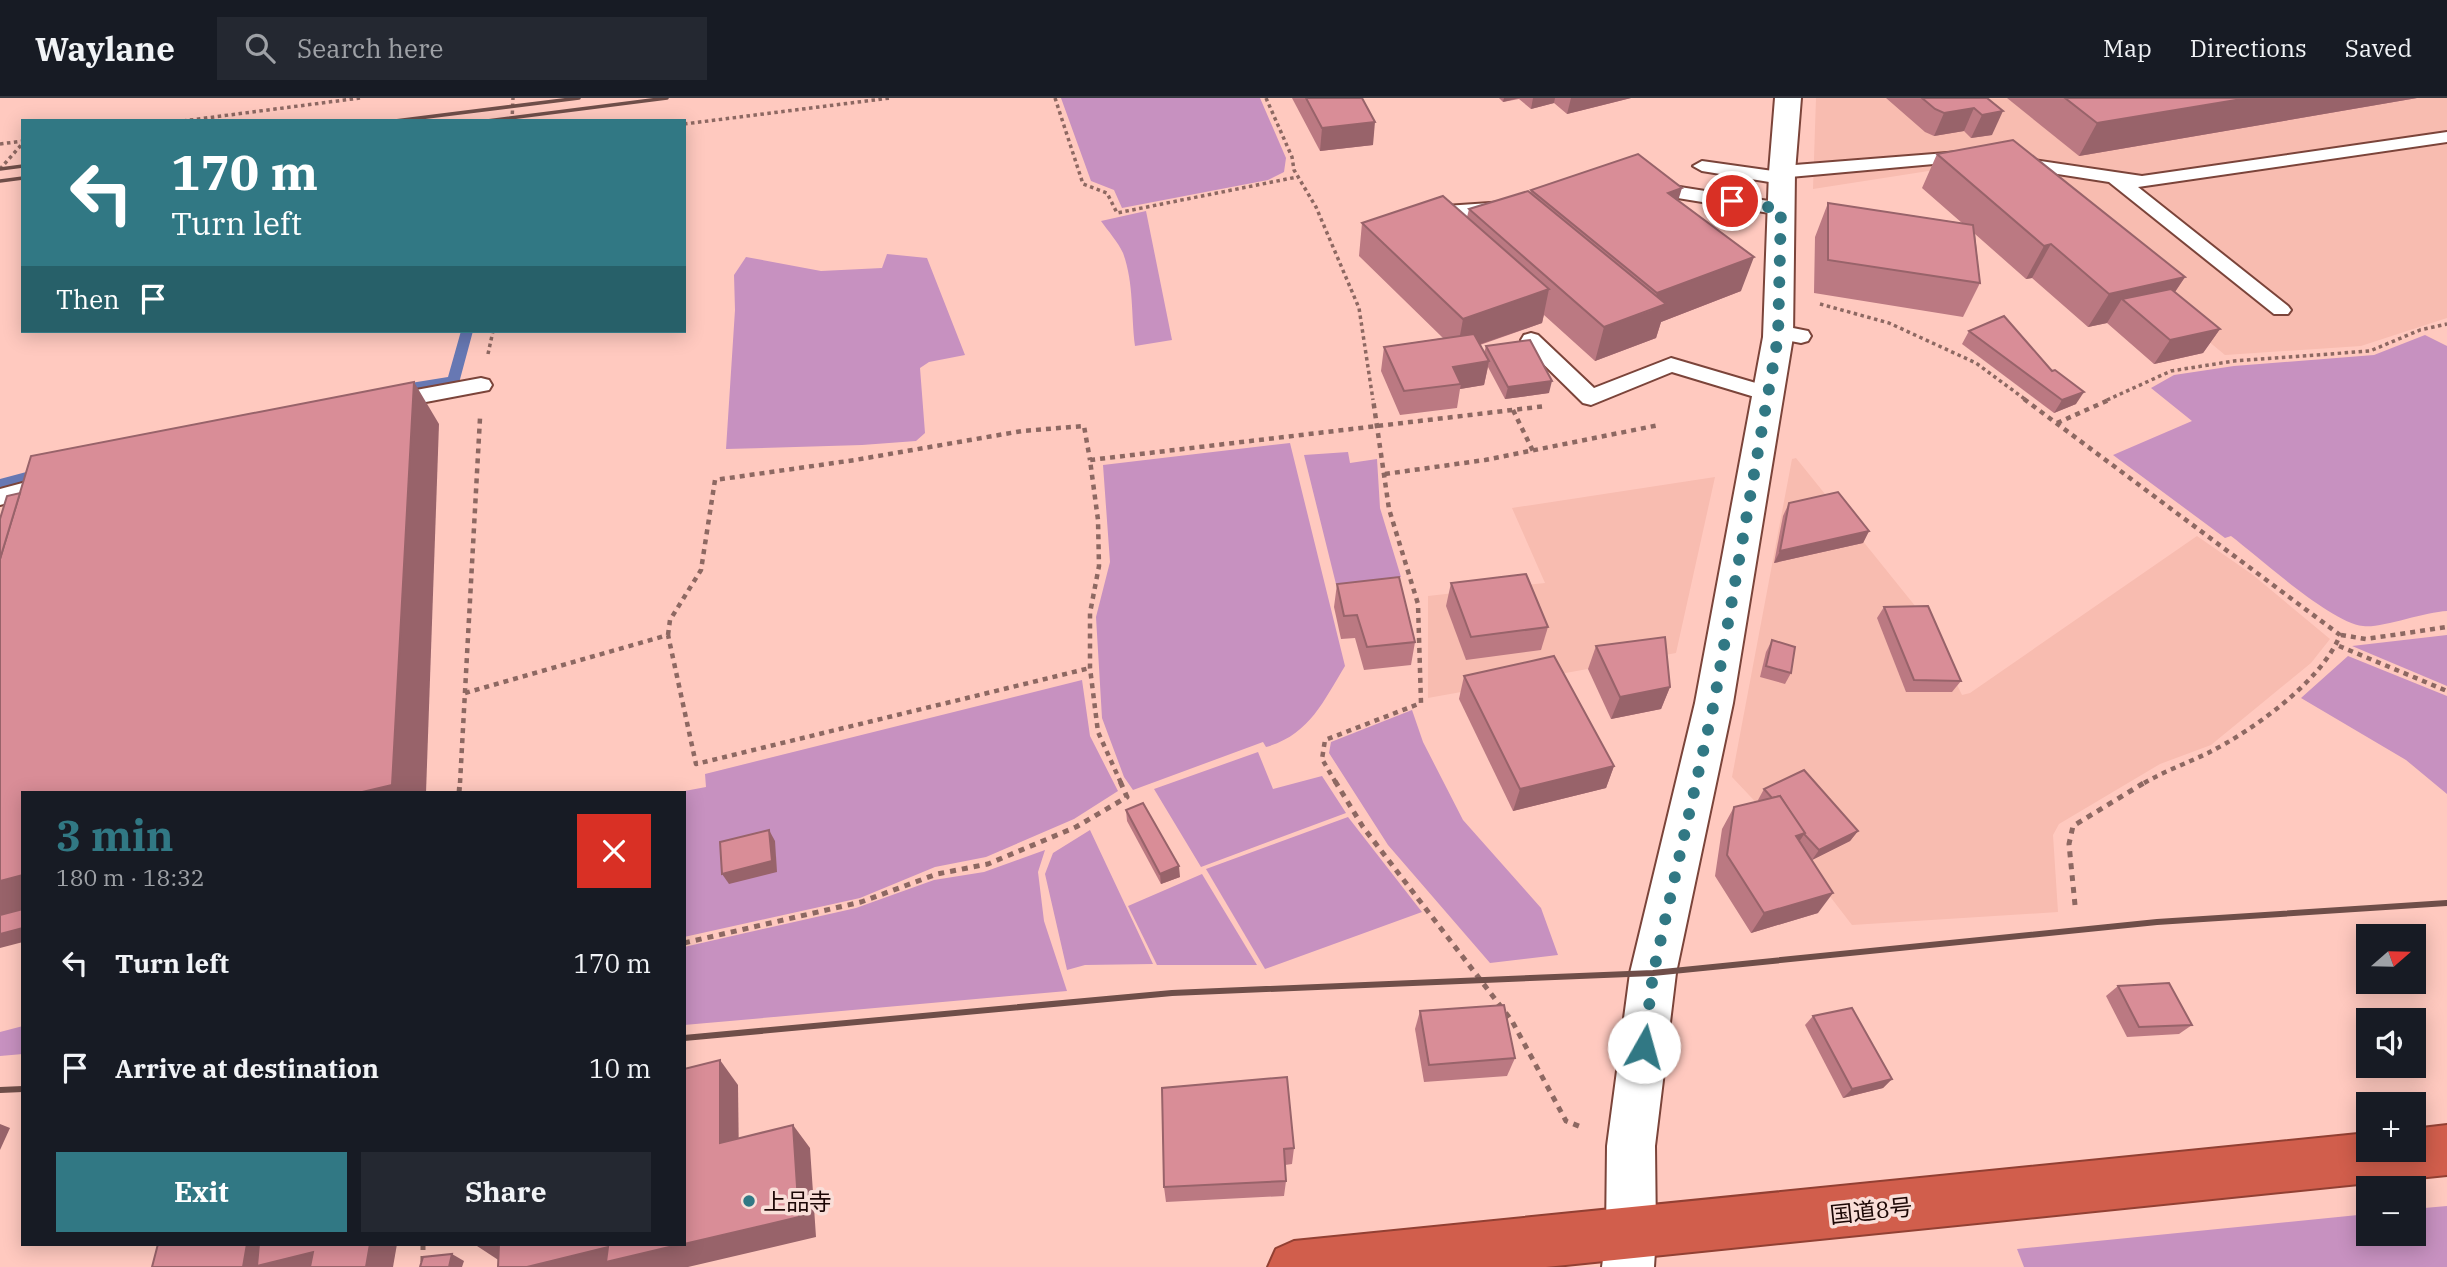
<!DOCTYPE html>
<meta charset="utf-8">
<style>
body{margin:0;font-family:"IBM Plex Serif","Noto Sans JP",serif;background:#242831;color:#f1f3f6;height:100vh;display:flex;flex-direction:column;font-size:26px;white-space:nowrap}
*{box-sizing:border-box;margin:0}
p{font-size:23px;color:#9ea1a6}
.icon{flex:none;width:38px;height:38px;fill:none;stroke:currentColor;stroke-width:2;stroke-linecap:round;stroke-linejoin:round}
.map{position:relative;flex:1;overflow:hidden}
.side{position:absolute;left:21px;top:693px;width:665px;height:455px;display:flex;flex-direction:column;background:#171b24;border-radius:0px;box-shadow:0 4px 18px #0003}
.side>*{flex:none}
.top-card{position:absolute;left:21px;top:21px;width:665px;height:214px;border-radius:0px;box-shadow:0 4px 18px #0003;background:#317884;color:#fff;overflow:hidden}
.needle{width:46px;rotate:70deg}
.controls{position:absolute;left:2356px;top:826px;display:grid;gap:14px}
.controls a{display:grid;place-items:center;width:70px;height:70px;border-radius:0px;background:#171b24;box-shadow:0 4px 18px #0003;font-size:35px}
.pin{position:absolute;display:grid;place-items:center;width:60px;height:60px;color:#fff;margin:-30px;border:4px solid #fff;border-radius:50%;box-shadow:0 2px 7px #0007}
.me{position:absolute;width:77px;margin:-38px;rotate:7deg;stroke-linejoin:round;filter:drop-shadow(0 0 5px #0008)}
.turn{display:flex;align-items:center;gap:24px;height:147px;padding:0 35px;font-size:32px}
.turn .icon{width:91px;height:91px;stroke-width:2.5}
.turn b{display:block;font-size:49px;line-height:60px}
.then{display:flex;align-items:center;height:66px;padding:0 35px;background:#0003;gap:14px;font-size:26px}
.round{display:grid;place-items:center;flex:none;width:74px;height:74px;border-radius:0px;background:#242831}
.headline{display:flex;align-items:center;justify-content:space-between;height:119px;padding:0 35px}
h1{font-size:42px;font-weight:700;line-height:52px;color:#317884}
.primary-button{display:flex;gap:14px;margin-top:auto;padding:14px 35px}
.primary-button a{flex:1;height:80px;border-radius:0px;background:#317884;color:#fff;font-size:28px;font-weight:700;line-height:80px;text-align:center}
.primary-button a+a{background:#242831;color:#f1f3f6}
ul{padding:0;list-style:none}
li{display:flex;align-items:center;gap:21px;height:105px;padding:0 35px}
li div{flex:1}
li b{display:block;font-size:26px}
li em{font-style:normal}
header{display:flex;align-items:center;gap:42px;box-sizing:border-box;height:98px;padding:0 35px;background:#171b24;border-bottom:2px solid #363941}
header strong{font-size:33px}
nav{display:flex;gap:38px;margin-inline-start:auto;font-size:24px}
.search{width:490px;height:63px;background:#242831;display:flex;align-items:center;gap:18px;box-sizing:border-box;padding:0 24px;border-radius:0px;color:#9ea1a6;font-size:26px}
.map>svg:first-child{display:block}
</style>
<header>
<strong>Waylane</strong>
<div class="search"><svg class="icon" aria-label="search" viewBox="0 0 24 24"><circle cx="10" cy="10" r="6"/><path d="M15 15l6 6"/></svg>Search here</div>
<nav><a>Map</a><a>Directions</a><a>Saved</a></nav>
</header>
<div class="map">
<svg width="2447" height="1169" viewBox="0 0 2447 1169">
<rect width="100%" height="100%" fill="#ffc9bf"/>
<g fill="#f8bcb0">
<path d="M1816 0H2447V220L2361 248 2225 257 2004 73 1967 67 1813 91Z"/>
<path d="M1796 360 1924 519 1962 597 1970 595 2197 438 2253 477 2330 541 2311 565 2211 647 2160 666 2059 726 2053 737 2058 814 1852 827 1765 714 1732 679 1792 361Z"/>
<path d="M1715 379 1676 555 1428 600V498L1545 485 1512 410Z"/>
</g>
<g fill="#c791c0">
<path d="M1061 0H1260L1286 60 1284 74 1268 82 1122 110 1114 92 1091 83Z"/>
<path d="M1146 113 1172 242 1135 248C1131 217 1134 185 1123 155 1118 144 1108 133 1101 123Z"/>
<path d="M887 156 927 160 965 257 929 264 920 270 925 335 916 343 862 347 726 351 735 212 734 177 746 159 821 173 882 170Z"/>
<path d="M2425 237 2447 248V513C2424 514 2379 531 2363 528 2330 524 2260 460 2231 438L2225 440 2113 357 2192 323 2151 290 2174 277 2234 268 2374 257Z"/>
<path d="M1290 345 1345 568C1323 604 1309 637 1266 649L1263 644 1133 692 1124 679 1102 620 1096 519 1110 464 1103 367Z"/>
<path d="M1348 354 1350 365 1377 361 1380 410 1401 479 1336 486 1304 357Z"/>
<path d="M2447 537V588L2352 548Z"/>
<path d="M2348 558 2447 598V696L2406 662 2301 600Z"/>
<path d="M1082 582 1090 638 1118 693 1074 721 986 759 935 769 860 800 684 839V695H674L706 689 705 676Z"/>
<path d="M1412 612 1423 644 1463 722 1541 810 1558 857 1490 865 1388 747 1329 655 1331 644Z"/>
<path d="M1258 654 1273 691 1322 678 1346 715 1201 769 1154 691Z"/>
<path d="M1348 719 1422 814 1265 871 1206 771Z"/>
<path d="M1090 732 1153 866 1085 867 1067 872 1045 776 1053 755Z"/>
<path d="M1045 752 1038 774 1044 823 1067 893 684 927V849L856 810 934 782 984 774Z"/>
<path d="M1202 776 1257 867H1157L1128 808Z"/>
<path d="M23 928V956L0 958V934Z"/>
<path d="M2447 1108V1169H2024L2017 1151 2368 1116V1136H2413V1111Z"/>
</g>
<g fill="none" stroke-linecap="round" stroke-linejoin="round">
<g fill="#6778b3" fill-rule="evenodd">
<path d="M461 233H473L459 285 392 294V288L448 279Z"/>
<path d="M45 369 52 374 50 377 0 391V381Z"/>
</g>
<g stroke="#7b443a" stroke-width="4">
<g id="lane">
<path d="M2447 34V44L2138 89 2288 208 2291 212 2288 216H2274L2109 84 2013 69 2004 64 2013 59 2142 78Z"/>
<path d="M1972 53 1981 58 1978 62 1790 79 1789 84 1782 86 1702 73 1693 68 1702 63 1773 73 1782 68Z"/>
<path d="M1648 84 1781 105 1790 111 1781 117 1641 94 1639 90 1641 86Z"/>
<path d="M1505 104 1512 106 1514 110 1512 114 1425 123 1415 117 1418 113 1445 108Z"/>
<path d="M1778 227 1808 233 1811 238 1808 243 1801 245 1771 239 1768 234 1771 229Z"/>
<path d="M1531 235 1538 237 1594 290 1671 260 1776 291 1779 296 1776 301 1768 303 1672 274 1591 307 1583 305 1524 247 1521 242 1524 237Z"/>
<path d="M481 280 489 282 492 287 489 292 389 311 381 309 378 304 381 299 389 297Z"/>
<path d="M56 376 64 378 68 384 64 390 0 407V391Z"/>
</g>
</g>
<g stroke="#7b443a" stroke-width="4">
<path id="street" d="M1631 1112 1649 1119 1656 1137 1654 1169H1602L1606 1137 1613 1119Z"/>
</g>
<g stroke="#7b443a" stroke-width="4">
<path id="secondary" d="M1775 0H1801L1795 74 1793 239 1733 605 1676 875 1655 1048 1656 1137 1649 1155 1631 1162 1613 1155 1606 1137 1607 1048 1630 875 1695 605 1763 239 1769 74Z"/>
</g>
<g stroke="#924033" stroke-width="4">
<path id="highway" d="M2447 1027V1077L1546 1169H1268L1276 1151 1294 1143 2368 1035V1052H2413V1031Z"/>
</g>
<g stroke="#8d6862" stroke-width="3.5" stroke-dasharray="3.5 3.5" stroke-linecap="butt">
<path d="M1055 0 1083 86 1107 95 1117 115 1297 79"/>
<path d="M1266 0 1292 59 1294 72 1316 109 1359 210 1373 302"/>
<path d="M183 23 360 0"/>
<path d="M512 23 513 0"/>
<path d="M684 26 890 0"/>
<path d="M0 46 23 43"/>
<path d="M0 71 23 45"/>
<path d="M1820 206 1889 225 1976 265 2026 302"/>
<path d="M488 256 493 233"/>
<path d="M2107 302 2171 273 2234 263 2370 253 2420 232 2447 226"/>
</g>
<g stroke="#8d6862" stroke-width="4.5" stroke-dasharray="5 5" stroke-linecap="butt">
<path d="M2024 301 2340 537C2322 583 2252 633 2208 655 2187 665 2165 673 2144 685"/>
<path d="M1513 312 1533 353"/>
<path d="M2057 325 2111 301"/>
<path d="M1385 376 1485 362 1659 327"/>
<path d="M668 537 670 522 701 472 715 382 855 362 1022 333 1084 328 1090 362"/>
<path d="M2341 537 2366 541 2447 529"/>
<path d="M2339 548 2447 593"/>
<path d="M465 595 668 537 696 666 1090 570"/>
<path d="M460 685 480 320"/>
<path d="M1121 685 1098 634 1090 570V515L1099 468 1098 422 1090 362 1546 308"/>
<path d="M1336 685 1322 661 1325 642 1421 605 1418 506 1389 411 1373 301"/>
</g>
<g stroke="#8d6862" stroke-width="5" stroke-dasharray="6 6" stroke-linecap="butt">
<path d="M1335 683 1363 729 1512 923 1566 1023 1581 1029"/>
<path d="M459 695 460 683"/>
<path d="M2075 807 2069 746 2073 728 2147 683"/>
<path d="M684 845 861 804 937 776 988 766 1076 729 1127 699 1120 683"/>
<path d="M423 1146V1169"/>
</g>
<use href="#lane" fill="#fff" fill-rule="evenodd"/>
<use href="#street" fill="#fff" fill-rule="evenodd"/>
<use href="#secondary" fill="#fff" fill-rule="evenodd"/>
<use href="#highway" fill="#d15e4c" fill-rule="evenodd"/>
<g stroke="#6f4e49" stroke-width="3.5">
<path d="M395 23 579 0"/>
<path d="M487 23 667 0"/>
<path d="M0 71 23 68"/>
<path d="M0 83 23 80"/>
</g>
<g stroke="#6f4e49" stroke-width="6">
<path d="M684 940 1172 895 1653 875 2157 824 2447 805"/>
<path d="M0 992 23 991"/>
</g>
</g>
<g fill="#bb7982">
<path d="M1292 0H1362L1373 47 1320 53Z"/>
<path d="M1499 0H1631L1567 16 1554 5 1531 11 1519 1 1503 4Z"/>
<path d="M1886 0H1987L1992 37 1971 40 1964 33 1934 38 1925 34Z"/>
<path d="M2007 0H2417L2079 58Z"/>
<path d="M1937 56 2185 179 2175 194 2220 231 2203 255 2154 266 2107 225 2088 229 2032 180 2026 181 1975 136 1980 185 1963 219 1814 195 1815 139 1828 105 1962 125 1922 90Z"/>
<path d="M1531 92 1679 103 1741 193 1661 224 1656 240 1595 263 1544 217 1542 225 1480 247 1484 255 1486 248 1549 295 1505 301 1488 269 1484 287 1460 291 1457 310 1400 317 1381 273 1384 249 1443 240 1359 158 1362 125 1467 119 1469 111 1530 95Z"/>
<path d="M1969 233 2076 306 2054 315 1962 246Z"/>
<path d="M1789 405 1869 433 1863 445 1774 465 1783 418Z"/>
<path d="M1451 485 1548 529 1541 552 1466 562 1446 508Z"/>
<path d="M1337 486 1415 544 1411 567 1364 572 1355 540 1341 541 1334 509Z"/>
<path d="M1884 509 1961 583 1952 594H1906L1877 520Z"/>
<path d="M1772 542 1791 575 1785 586 1760 579 1766 554Z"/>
<path d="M1596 548 1670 589 1661 611 1611 621 1588 571Z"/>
<path d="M1464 578 1614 668 1606 690 1513 713 1459 601Z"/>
<path d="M1764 691 1858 733 1850 743 1812 762 1818 815 1751 835 1715 778 1722 731 1734 709 1759 703 1758 702Z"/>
<path d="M1126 712 1180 779 1161 786 1127 723Z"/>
<path d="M2118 888 2192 927 2179 936 2127 939 2106 898Z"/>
<path d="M1420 913 1515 960 1507 978 1424 984 1415 931Z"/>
<path d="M1813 918 1892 981 1883 990 1843 1000 1805 927Z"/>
<path d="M1162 990 1294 1050 1292 1066 1285 1067 1286 1083 1284 1098 1166 1104 1164 1089Z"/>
</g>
<g fill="#98636a">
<path d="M1504 0H1519L1503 4Z"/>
<path d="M1533 0H1555L1554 5 1531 11Z"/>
<path d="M1571 0H1631L1567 16Z"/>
<path d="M2248 0H2417L2079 58 2097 25Z"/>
<path d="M1974 10 1964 33 1934 38 1944 15Z"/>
<path d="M2003 13 1992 37 1971 40 1982 17Z"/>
<path d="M1375 24 1373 47 1320 53 1322 30Z"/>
<path d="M1682 90 1672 123 1668 95Z"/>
<path d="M2051 146 2032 180 2026 181 2044 148Z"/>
<path d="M1754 159 1741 193 1661 224 1656 240 1595 263 1604 229 1652 212 1657 195Z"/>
<path d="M2185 179 2162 213 2122 201 2107 225 2088 229 2109 196Z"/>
<path d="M1549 191 1542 225 1457 254 1463 221Z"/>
<path d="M2220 231 2203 255 2154 266 2170 242Z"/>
<path d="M1489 263 1484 287 1460 291 1461 286 1453 269Z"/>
<path d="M1552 283 1549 295 1505 301 1508 289Z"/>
<path d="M414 284 439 326 426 695H358Z"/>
<path d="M2084 294 2076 306 2054 315 2062 302Z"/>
<path d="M1869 433 1863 445 1774 465 1780 453Z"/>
<path d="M1670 589 1661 611 1611 621 1620 599Z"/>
<path d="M1614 668 1606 690 1513 713 1520 691Z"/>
<path d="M769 732 775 743 777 774 729 786 722 776Z"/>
<path d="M1858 733 1850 743 1812 762 1819 752Z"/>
<path d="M1805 735 1791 756 1796 738Z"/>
<path d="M1179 768 1180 779 1161 786 1160 776Z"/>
<path d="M23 777V825L0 831V783Z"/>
<path d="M1833 795 1818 815 1751 835 1764 815Z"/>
<path d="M23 830V844L0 850V836Z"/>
<path d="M720 962 738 987 739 1067 720 1045Z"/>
<path d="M1892 981 1883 990 1843 1000 1852 991Z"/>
<path d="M0 1026 10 1030 0 1052Z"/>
<path d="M793 1027 810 1050 816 1139 688 1169H527L608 1149 684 1146Z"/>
<path d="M247 1146H277L313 1154 334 1169H243Z"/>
<path d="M370 1146H397L393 1169H366Z"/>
<path d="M482 1146H507L506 1167 477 1148Z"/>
<path d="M452 1156 464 1163 462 1169H449Z"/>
</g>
<g fill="#d98d97" stroke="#98636a" stroke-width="2">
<path d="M1306 0H1362L1375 24 1322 30Z"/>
<path d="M1922 0H1987L2003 13 1982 17 1974 10 1944 15 1935 11Z"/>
<path d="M2065 0H2248L2097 25Z"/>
<path d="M2013 42 2185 179 2109 196 2051 146 2044 148 1937 56Z"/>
<path d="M1638 56 1682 90 1668 95 1754 159 1657 195 1531 92Z"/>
<path d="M1528 93 1666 206 1604 229 1469 111Z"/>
<path d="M1443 98 1549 191 1463 221 1362 125Z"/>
<path d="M1828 105 1973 127 1980 185 1828 162Z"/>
<path d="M2171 191 2220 231 2170 242 2122 201Z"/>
<path d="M2004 218 2052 273 2055 272 2084 294 2062 302 1969 233Z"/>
<path d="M1474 236 1489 263 1453 269 1461 286 1404 293 1384 249Z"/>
<path d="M1530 242 1552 283 1508 289 1486 248Z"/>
<path d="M414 284 392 687 358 695H23V777L0 783V461L31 358Z"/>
<path d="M1838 394 1869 433 1780 453 1789 405Z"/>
<path d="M20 395 0 461V421L7 398Z"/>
<path d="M1526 476 1548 529 1471 539 1451 485Z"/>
<path d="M1399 479 1415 544 1367 549 1357 517 1344 518 1337 486Z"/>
<path d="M1928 508 1961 583 1914 582 1884 509Z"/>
<path d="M1665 539 1670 589 1620 599 1596 548Z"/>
<path d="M1772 542 1795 549 1791 575 1766 568Z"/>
<path d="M1554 558 1614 668 1520 691 1464 578Z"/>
<path d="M1804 672 1858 733 1819 752 1804 736 1780 698 1772 700 1764 691Z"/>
<path d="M1780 698 1805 735 1796 738 1833 795 1764 815 1727 757 1734 709Z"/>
<path d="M1143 705 1179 768 1160 776 1126 712Z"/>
<path d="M769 732 772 763 722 776 720 744Z"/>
<path d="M23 811V830L0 836V817Z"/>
<path d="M2169 885 2192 927 2139 929 2118 888Z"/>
<path d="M1504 907 1515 960 1429 967 1420 913Z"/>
<path d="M1852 910 1892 981 1852 991 1813 918Z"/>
<path d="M720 962V1045L793 1027 799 1119 684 1146V971Z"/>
<path d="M1287 979 1294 1050 1284 1051 1286 1083 1164 1089 1162 990Z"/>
<path d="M158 1146H247L243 1169H152Z"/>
<path d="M259 1146H370L366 1169H310L313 1154 257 1168Z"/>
<path d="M499 1146H682L606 1164 608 1149 527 1169H498Z"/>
<path d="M452 1156 449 1169H420L423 1159Z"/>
</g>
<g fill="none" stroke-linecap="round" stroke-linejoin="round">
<path stroke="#317884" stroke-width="12" stroke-dasharray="0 21.6" d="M1644 949 1653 876 1714 605 1778 239 1781 111 1732 103"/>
</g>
<circle fill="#317884" stroke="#f9ded8" stroke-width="2.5" cx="749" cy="1103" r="7"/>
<g text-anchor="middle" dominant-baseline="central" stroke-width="7" stroke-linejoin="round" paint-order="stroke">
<g font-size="23" fill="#1c0705" stroke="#f9ded8" text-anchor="start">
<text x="763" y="1103">上品寺</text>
</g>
<g font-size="23" fill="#1c0705" stroke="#f9ded8">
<text transform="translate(1871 1112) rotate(-6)">国道8号</text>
</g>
</g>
</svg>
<div class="controls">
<a><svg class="needle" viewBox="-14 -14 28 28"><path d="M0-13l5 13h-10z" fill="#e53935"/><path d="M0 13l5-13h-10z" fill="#9ea1a6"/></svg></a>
<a><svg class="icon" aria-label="sound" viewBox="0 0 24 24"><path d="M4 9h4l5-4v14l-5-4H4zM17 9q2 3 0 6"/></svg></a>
<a>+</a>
<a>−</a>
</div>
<div class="pin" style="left:1732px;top:103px;background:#d93025"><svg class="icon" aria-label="arrive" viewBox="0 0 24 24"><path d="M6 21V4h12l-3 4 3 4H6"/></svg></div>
<svg class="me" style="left:1644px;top:949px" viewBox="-20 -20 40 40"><circle r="19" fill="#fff"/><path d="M0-13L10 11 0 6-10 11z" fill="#317884"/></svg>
<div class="top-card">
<div class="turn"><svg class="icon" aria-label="left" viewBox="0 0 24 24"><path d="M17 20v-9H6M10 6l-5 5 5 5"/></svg><div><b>170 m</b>Turn left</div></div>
<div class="then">Then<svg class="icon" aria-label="arrive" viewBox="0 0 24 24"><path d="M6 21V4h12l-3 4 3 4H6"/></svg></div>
</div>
<section class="side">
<div class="headline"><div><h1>3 min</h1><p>180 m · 18:32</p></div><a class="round" style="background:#d93025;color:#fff"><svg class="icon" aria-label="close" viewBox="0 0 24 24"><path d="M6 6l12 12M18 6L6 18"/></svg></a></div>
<ul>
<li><svg class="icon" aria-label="left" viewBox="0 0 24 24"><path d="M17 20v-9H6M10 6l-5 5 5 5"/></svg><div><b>Turn left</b></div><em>170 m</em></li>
<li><svg class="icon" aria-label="arrive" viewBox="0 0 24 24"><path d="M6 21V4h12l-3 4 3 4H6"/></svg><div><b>Arrive at destination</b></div><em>10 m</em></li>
</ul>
<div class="primary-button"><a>Exit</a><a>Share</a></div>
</section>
</div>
